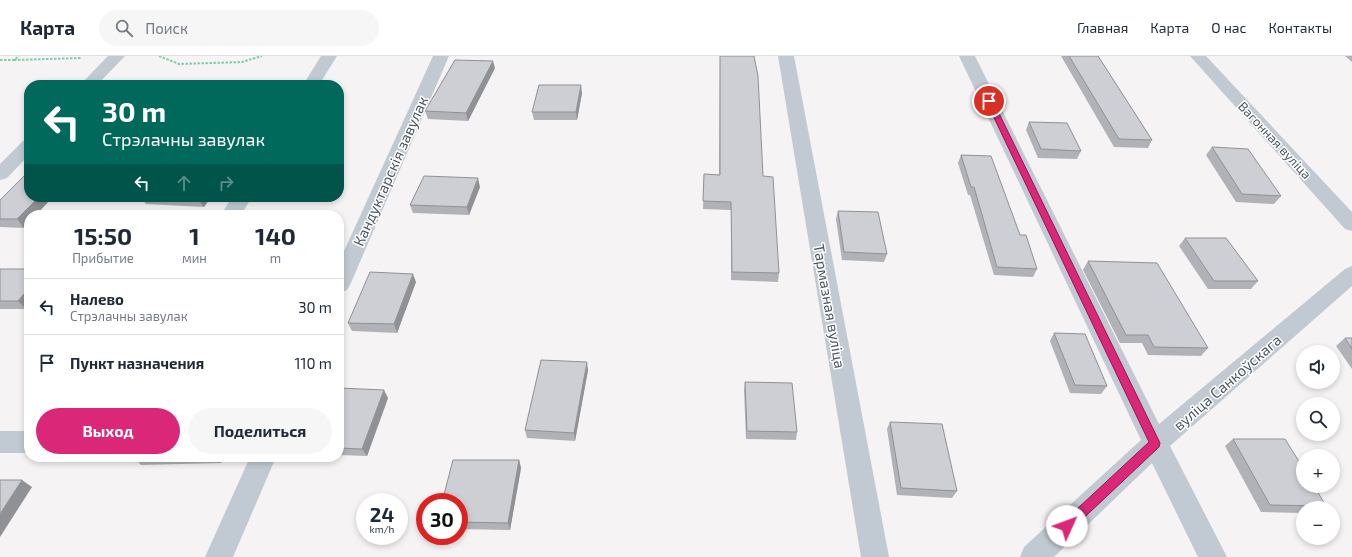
<!DOCTYPE html>
<html lang="ru">
<meta charset="utf-8">
<style>
body{margin:0;font-family:"Exo 2",sans-serif;background:#f6f6f7;color:#1f2937;height:100vh;display:flex;flex-direction:column;font-size:15px;white-space:nowrap}
*{box-sizing:border-box;margin:0}
p{font-size:13px;color:#747a83}
.icon{flex:none;width:22px;height:22px;fill:none;stroke:currentColor;stroke-width:2;stroke-linecap:round;stroke-linejoin:round}
.map{position:relative;flex:1;overflow:hidden}
.drawer{position:absolute;left:24px;top:154px;width:320px;height:252px;display:flex;flex-direction:column;background:#fff;border-radius:16px;box-shadow:0 2px 6px #0003}
.drawer>*{flex:none}
.top-card{position:absolute;left:24px;top:24px;width:320px;height:122px;border-radius:16px;box-shadow:0 2px 6px #0003;background:#00695c;color:#fff;overflow:hidden}
.fabs{position:absolute;left:1296px;top:289px;display:grid;gap:8px}
.fabs a{display:grid;place-items:center;width:44px;height:44px;border-radius:50%;background:#fff;box-shadow:0 2px 6px #0003;font-size:20px}
.speed{position:absolute;left:356px;top:437px;display:flex;gap:8px;font-size:20px;font-weight:700;text-align:center}
.speed>*{display:grid;place-content:center;width:52px;height:52px;border-radius:50%;background:#fff;box-shadow:0 2px 6px #0003;line-height:1}
.speed small{font-size:10px;font-weight:400}
.speed .limit{border:6px solid #d22;background:#fff;color:#111}
.pin{position:absolute;display:grid;place-items:center;width:34px;height:34px;color:#fff;margin:-17px;border:2px solid #fff;border-radius:50%;box-shadow:0 1px 4px #0007}
.me{position:absolute;width:44px;margin:-22px;rotate:47deg;stroke-linejoin:round;filter:drop-shadow(0 0 3px #0008)}
.turn{display:flex;align-items:center;gap:14px;height:84px;padding:0 12px;font-size:18px}
.turn .icon{width:52px;height:52px;stroke-width:2.5}
.turn b{display:block;font-size:28px;line-height:34px}
.lanes{display:flex;align-items:center;height:38px;padding:0 12px;background:#0003;justify-content:center;gap:20px;direction:ltr}
.lanes .off{opacity:.35}
.eta{display:flex;justify-content:space-evenly;align-items:center;height:68px;text-align:center}
.eta b{font-size:24px;font-weight:700;line-height:28px}
.cta{display:flex;gap:8px;margin-top:auto;padding:8px 12px}
.cta a{flex:1;height:46px;border-radius:24px;background:#db2777;color:#fff;font-size:16px;font-weight:700;line-height:46px;text-align:center}
.cta a+a{background:#f6f6f7;color:#1f2937}
ul{padding:0;list-style:none}
li{display:flex;align-items:center;gap:12px;height:56px;padding:0 12px;border-top:1px solid #e0e1e3}
li div{flex:1}
li b{display:block;font-size:15px}
li em{font-style:normal}
header{display:flex;align-items:center;gap:24px;box-sizing:border-box;height:56px;padding:0 20px;background:#fff;border-bottom:1px solid #e0e1e3}
header strong{font-size:19px}
nav{display:flex;gap:22px;margin-inline-start:auto;font-size:14px}
.search{width:280px;height:36px;background:#f6f6f7;display:flex;align-items:center;gap:10px;box-sizing:border-box;padding:0 14px;border-radius:22px;color:#747a83;font-size:15px}
.map>svg:first-child{display:block}
</style>
<header>
<strong>Карта</strong>
<div class="search"><svg class="icon" aria-label="search" viewBox="0 0 24 24"><circle cx="10" cy="10" r="6"/><path d="M15 15l6 6"/></svg>Поиск</div>
<nav><a>Главная</a><a>Карта</a><a>О нас</a><a>Контакты</a></nav>
</header>
<div class="map">
<svg width="1352" height="501" viewBox="0 0 1352 501">
<rect width="100%" height="100%" fill="#f5f3f3"/>
<g fill="none" stroke-linecap="round" stroke-linejoin="round">
<g stroke="#7ad0a6" stroke-width="2" stroke-dasharray="2.5 1.5" stroke-linecap="butt">
<path d="M159 0 179 8 242 6 262 0"/>
<path d="M0 4H14L19 0"/>
<path d="M14 4 82 2"/>
</g>
<g fill="#c1cad2" fill-rule="evenodd">
<path d="M108 0H125L97 29H80Z"/>
<path d="M321 0H337L319 29H303Z"/>
<path d="M433 0H449L350 229 347 234 339 237V206Z"/>
<path d="M778 0H794L889 501H861Z"/>
<path d="M959 0H975L1159 368 1345 213 1352 210V230L1170 390 1227 501H1198L1152 407 1054 501H1020L1024 491 1141 384Z"/>
<path d="M1190 0H1206L1352 156V175L1345 173Z"/>
<path d="M29 84V99L7 122 0 124V108L23 85Z"/>
<path d="M232 141H252L241 159H221Z"/>
<rect x="0" y="375" width="29" height="22"/>
<path d="M250 401H276L233 501H205Z"/>
</g>
</g>
<g fill="#b0b2b7">
<path d="M720 0H754L763 120 779 217 778 226 731 224V154L703 153 704 118 719 119Z"/>
<path d="M1061 0H1098L1152 84 1148 92 1114 91Z"/>
<path d="M1345 0H1352V6Z"/>
<path d="M495 12 468 65 428 63 425 55Z"/>
<path d="M582 37 577 64H534L532 56Z"/>
<path d="M1029 66 1081 95 1077 103 1038 102 1026 74Z"/>
<path d="M1212 91 1281 140 1274 148 1236 146 1206 99Z"/>
<path d="M961 99 1020 179 1037 213 1033 221 994 219 970 139H968L958 107Z"/>
<path d="M480 131 469 159 413 157 410 149Z"/>
<path d="M140 141H211L204 151 146 148Z"/>
<path d="M0 144 29 159V167L24 172 0 171Z"/>
<path d="M838 155 887 198 884 206 842 204 836 163Z"/>
<path d="M1185 182 1258 225 1251 233H1208L1179 190Z"/>
<path d="M1088 205 1208 292 1201 300 1148 299 1142 287H1120L1083 214Z"/>
<path d="M0 213 26 253H0Z"/>
<path d="M416 226 397 277 352 275 348 267Z"/>
<path d="M1054 277 1107 330 1101 338 1070 337 1050 285Z"/>
<path d="M1345 282H1352V313L1336 290Z"/>
<path d="M588 314 575 385 527 382 525 374Z"/>
<path d="M745 326 797 376 796 384 746 383 744 334Z"/>
<path d="M339 332 388 342 367 400 339 399Z"/>
<path d="M890 366 957 435 952 442 897 439 887 373Z"/>
<path d="M1233 383 1326 450 1323 452H1303V457L1261 456 1225 390Z"/>
<path d="M134 401H224L221 407 141 409 134 402Z"/>
<path d="M519 404 521 412 510 474 459 473V446Z"/>
</g>
<g fill="#909195">
<path d="M493 5 495 12 468 65 466 57Z"/>
<path d="M581 29 582 37 577 64 576 56Z"/>
<path d="M478 122 480 131 469 159 467 151Z"/>
<path d="M39 141H53L36 159H29V167L24 172 17 163Z"/>
<path d="M200 141H211L204 151 198 143Z"/>
<path d="M300 156 301 159H298Z"/>
<path d="M413 218 416 226 397 277 394 268Z"/>
<path d="M29 232V249L26 253 18 245Z"/>
<path d="M587 306 588 314 575 385 574 377Z"/>
<path d="M384 334 388 342 367 400 362 393Z"/>
<path d="M215 401H224L221 407Z"/>
<path d="M519 404 521 412 510 474 508 467Z"/>
<path d="M22 424 32 431 0 481V458Z"/>
</g>
<g fill="#cdcfd5" stroke="#909195">
<path d="M720 0H754L758 20 763 120 773 121 779 217 732 216 731 146 703 145 704 118 720 119Z"/>
<path d="M1069 0H1098L1152 84 1119 83Z"/>
<path d="M455 4 493 5 466 57 425 55Z"/>
<path d="M539 29H581L576 56H532Z"/>
<path d="M1029 66 1067 67 1081 95 1041 93Z"/>
<path d="M1212 91 1248 93 1281 140 1242 138Z"/>
<path d="M961 99 991 100 1020 179H1026L1037 213 997 211 974 131H971Z"/>
<path d="M29 115V141H39L17 163H0V144Z"/>
<path d="M424 120 478 122 467 151 410 149Z"/>
<path d="M159 141H200L198 143Z"/>
<path d="M261 155 300 156 298 159H258Z"/>
<path d="M838 155 878 156 887 198 844 196Z"/>
<path d="M1185 182H1226L1258 225H1214Z"/>
<path d="M1088 205 1157 207 1208 292 1154 291 1148 279H1126Z"/>
<path d="M0 213H29V232L18 245H0Z"/>
<path d="M370 216 413 218 394 268 348 267Z"/>
<path d="M1054 277 1085 278 1107 330 1075 329Z"/>
<path d="M1345 282H1352V293Z"/>
<path d="M541 304 587 306 574 377 525 374Z"/>
<path d="M745 326 792 327 797 376 747 375Z"/>
<path d="M339 332 384 334 362 393 339 392Z"/>
<path d="M890 366 942 368 957 435 901 432Z"/>
<path d="M1233 383H1285L1303 412V430H1314L1326 450 1270 449Z"/>
<path d="M134 401H161L134 402Z"/>
<path d="M453 404H519L508 467 459 466V446H442Z"/>
<path d="M0 424H22L0 458Z"/>
</g>
<path fill="#db2777" stroke="#8e194d" d="M989 43 993 45 1160 387 1159 391 1071 474 1067 475 1063 474 1061 470 1063 466 1149 386 986 45Z"/>
<g text-anchor="middle" dominant-baseline="central" stroke-width="3" stroke-linejoin="round" paint-order="stroke">
<g font-size="13" fill="#4a5661" stroke="#fff">
<text transform="translate(1275 84) rotate(47)">Вагонная вуліца</text>
</g>
<g font-size="15" fill="#4a5661" stroke="#fff">
<text transform="translate(390 115) rotate(-66)">Кандуктарскія завулак</text>
<text transform="translate(830 250) rotate(80)">Тармазная вуліца</text>
<text transform="translate(1227 326) rotate(-41)">вуліца Санкоўскага</text>
</g>
</g>
</svg>
<div class="fabs">
<a><svg class="icon" aria-label="sound" viewBox="0 0 24 24"><path d="M4 9h4l5-4v14l-5-4H4zM17 9q2 3 0 6"/></svg></a>
<a><svg class="icon" aria-label="search" viewBox="0 0 24 24"><circle cx="10" cy="10" r="6"/><path d="M15 15l6 6"/></svg></a>
<a>+</a>
<a>−</a>
</div>
<div class="speed"><div>24<small>km/h</small></div><div class="limit">30</div></div>
<div class="pin" style="left:989px;top:45px;background:#d93025"><svg class="icon" aria-label="arrive" viewBox="0 0 24 24"><path d="M6 21V4h12l-3 4 3 4H6"/></svg></div>
<svg class="me" style="left:1067px;top:470px" viewBox="-20 -20 40 40"><circle r="19" fill="#fff"/><path d="M0-13L10 11 0 6-10 11z" fill="#db2777"/></svg>
<div class="top-card">
<div class="turn"><svg class="icon" aria-label="left" viewBox="0 0 24 24"><path d="M17 20v-9H6M10 6l-5 5 5 5"/></svg><div><b>30 m</b>Стрэлачны завулак</div></div>
<div class="lanes"><svg class="icon" aria-label="left" viewBox="0 0 24 24"><path d="M17 20v-9H6M10 6l-5 5 5 5"/></svg><svg class="icon off" aria-label="ahead" viewBox="0 0 24 24"><path d="M12 20V5M6 11l6-6 6 6"/></svg><svg class="icon off" aria-label="right" viewBox="0 0 24 24"><path d="M7 20v-9h11M14 6l5 5-5 5"/></svg></div>
</div>
<section class="drawer">
<div class="eta">
<div><b>15:50</b><p>Прибытие</p></div>
<div><b>1</b><p>мин</p></div>
<div><b>140</b><p>m</p></div>
</div>
<ul>
<li><svg class="icon" aria-label="left" viewBox="0 0 24 24"><path d="M17 20v-9H6M10 6l-5 5 5 5"/></svg><div><b>Налево</b><p>Стрэлачны завулак</p></div><em>30 m</em></li>
<li><svg class="icon" aria-label="arrive" viewBox="0 0 24 24"><path d="M6 21V4h12l-3 4 3 4H6"/></svg><div><b>Пункт назначения</b></div><em>110 m</em></li>
</ul>
<div class="cta"><a>Выход</a><a>Поделиться</a></div>
</section>
</div>
